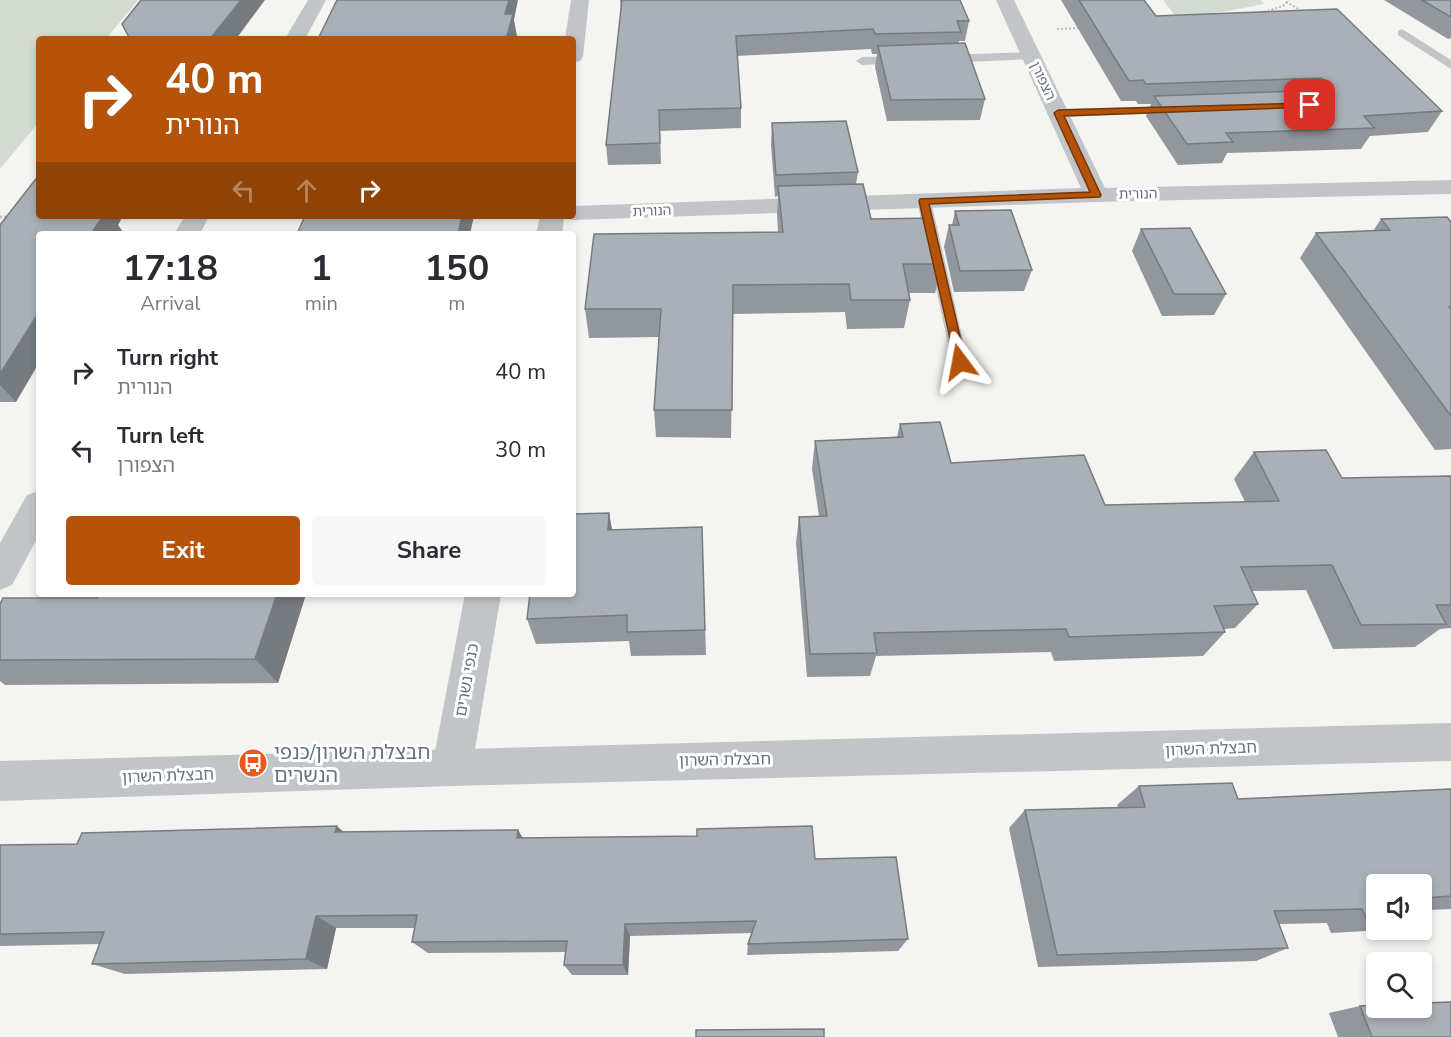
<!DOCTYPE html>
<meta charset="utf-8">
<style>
body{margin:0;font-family:"Nunito Sans","Noto Sans Hebrew",sans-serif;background:#f7f7f7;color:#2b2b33;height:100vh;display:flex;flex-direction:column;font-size:22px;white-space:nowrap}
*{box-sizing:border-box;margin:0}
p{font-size:20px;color:#7c7c81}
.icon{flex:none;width:33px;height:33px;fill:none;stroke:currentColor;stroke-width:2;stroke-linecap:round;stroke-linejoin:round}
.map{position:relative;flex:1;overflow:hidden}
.side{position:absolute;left:36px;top:231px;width:540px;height:366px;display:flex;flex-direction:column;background:#fff;border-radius:6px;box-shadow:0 3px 9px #0003}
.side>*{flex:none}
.banner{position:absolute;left:36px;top:36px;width:540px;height:183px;border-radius:6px;box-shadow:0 3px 9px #0003;background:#b45309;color:#fff;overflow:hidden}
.tools{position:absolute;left:1366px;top:874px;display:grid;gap:12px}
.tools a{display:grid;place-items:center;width:66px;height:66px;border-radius:6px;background:#fff;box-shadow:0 3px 9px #0003;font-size:30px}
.pin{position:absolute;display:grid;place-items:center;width:51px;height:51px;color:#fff;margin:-26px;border-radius:12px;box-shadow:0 3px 9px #0006}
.me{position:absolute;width:66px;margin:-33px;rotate:347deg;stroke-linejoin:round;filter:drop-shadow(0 0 4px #0008)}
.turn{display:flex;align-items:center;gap:21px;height:126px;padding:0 30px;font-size:27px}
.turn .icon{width:78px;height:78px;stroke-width:2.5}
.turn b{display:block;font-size:42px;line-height:51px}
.lanes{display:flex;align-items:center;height:57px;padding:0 30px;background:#0003;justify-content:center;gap:30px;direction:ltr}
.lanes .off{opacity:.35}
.eta{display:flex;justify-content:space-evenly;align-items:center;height:102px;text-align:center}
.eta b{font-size:36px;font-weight:700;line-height:42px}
.cta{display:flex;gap:12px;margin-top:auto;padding:12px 30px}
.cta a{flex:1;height:69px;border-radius:6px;background:#b45309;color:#fff;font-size:24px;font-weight:700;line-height:69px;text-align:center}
.cta a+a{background:#f7f7f7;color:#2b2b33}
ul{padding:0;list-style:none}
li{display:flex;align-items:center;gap:18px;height:78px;padding:0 30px}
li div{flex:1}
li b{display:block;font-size:22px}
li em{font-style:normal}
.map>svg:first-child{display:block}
</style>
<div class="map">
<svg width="1451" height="1037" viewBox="0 0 1451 1037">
<rect width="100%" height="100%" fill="#f4f4f0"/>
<g fill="#d4dbd1">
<path d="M0 0H138L106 39H39V122L0 169Z"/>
<path d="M1163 0H1260L1264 4 1228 11 1177 18Z"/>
</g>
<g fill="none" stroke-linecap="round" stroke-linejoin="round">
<g stroke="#bbbdbf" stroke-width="2" stroke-dasharray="2 2" stroke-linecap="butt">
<path d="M1286 2 1304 12"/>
<path d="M1260 13 1283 6 1289 0"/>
<path d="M1057 29 1082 28"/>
</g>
<path stroke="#bbbdbf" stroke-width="3" stroke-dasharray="2 2" stroke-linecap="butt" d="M0 217H10"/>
<g fill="#c1c5c8" fill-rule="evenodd">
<path d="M1402 29 1451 60V69L1398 35V31Z"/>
<path d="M1032 52 1036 53V59L944 63 938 59 944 55Z"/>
<path d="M903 56 909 60 907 63 862 65 856 61 862 57Z"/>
<path d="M1173 106 1179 110 1178 113 1058 117 1052 113 1058 109Z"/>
<path d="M924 197 931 201 968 362 966 366H954L952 362 917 201Z"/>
</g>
<g fill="#c1c5c8" fill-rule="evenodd">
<path d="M308 0H326L305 39H285Z"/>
<path d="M571 0H589L583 57 580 61 573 63V39H565Z"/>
<path d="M996 0H1014L1105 188 1451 180V194L1096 202 573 220 564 218 562 234H536L540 216H573V206L1081 188Z"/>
<path d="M185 216H209L200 234H174Z"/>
<path d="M39 491V535L12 585 0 590V543L27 495Z"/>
<path d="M465 594H501L472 767 466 781 452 786 438 781 432 767Z"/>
</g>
<path fill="#c1c5c8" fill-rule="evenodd" d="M1451 723V761L452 786 0 801V761Z"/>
</g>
<g fill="#91979d">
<path d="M620 0H960L969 21 965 41H959V43L985 99 980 120 887 121 875 67 877 54H872L871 49 737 56 741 108V128L660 131 661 164 608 165 606 145 621 12Z"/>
<path d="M1061 0H1144L1156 16 1442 111 1428 132 1370 136 1361 149 1227 153 1222 163 1178 165 1146 116 1151 104H1138L1136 101H1121Z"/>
<path d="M1384 0H1451V38L1448 39Z"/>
<path d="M772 123 858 172 856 184 871 219 942 264 935 293H909L910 300 904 328 847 329 845 312 733 314 731 438 656 437 654 410 659 337 589 338 585 309 778 232 777 215 778 196 775 197 771 145Z"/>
<path d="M955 211 1032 270 1024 291 954 292 944 247 949 225H952Z"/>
<path d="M1381 219 1451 222V449L1435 450 1300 258 1316 233 1373 231Z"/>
<path d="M0 225H118L122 231 39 234 16 402H0Z"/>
<path d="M1141 229 1226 294 1214 315 1162 316 1132 251Z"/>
<path d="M900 424 951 463 1105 505 1245 502 1234 479 1254 452 1342 478 1451 476V628L1440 629 1415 647 1333 649 1306 590 1252 591 1258 604 1235 628 1224 629 1225 632 1203 656 1054 661 1051 652 876 656 870 676 807 677 796 543 799 517 819 516 812 469 815 441 897 437Z"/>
<path d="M609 513 612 530 702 527 706 655 631 656 629 641 536 644 527 619Z"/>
<path d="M306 594 278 683 5 685 0 681V604L97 598Z"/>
<path d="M1139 786 1238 799 1451 789V909L1428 910V916L1422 918V885H1377V930H1383L1331 933 1327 923 1279 924 1288 948 1256 961 1038 967 1009 828 1025 810 1118 807 1117 805Z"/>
<path d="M343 832 523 838 815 859 908 939 898 951 747 955 748 944 752 933 630 936 628 975H572L564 965 565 952 428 953 412 942 415 928H336L327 969 125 974 92 964 99 944 0 946V845L77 844Z"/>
<path d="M1360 1006 1451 1037H1338L1329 1013Z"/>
</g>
<g fill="#767b80">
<path d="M241 0H265L236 39H210Z"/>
<path d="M509 0H518L514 20 517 36 516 39H506L505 14Z"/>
<path d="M103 216H123L118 225 122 231 120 234H91Z"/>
<path d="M462 216H474L470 234H458Z"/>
<path d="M39 312V363L16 402 0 385V374Z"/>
<path d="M609 513 614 541 608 530Z"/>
<path d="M277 594H306L278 683 255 659Z"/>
<path d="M337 826 355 842 335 832Z"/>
<path d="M518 830 527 845 517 838Z"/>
<path d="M316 916 336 928 327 969 306 959Z"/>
<path d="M625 924 630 936 628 975 623 965Z"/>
</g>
<g fill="#a9b0b7" stroke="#767b80" stroke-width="1.5">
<path d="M141 0H241L210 39H130L122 24Z"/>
<path d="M337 0H509L505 14H513L506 39H318Z"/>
<path d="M622 0H960L969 21H957L961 32 875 34 873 29 736 36 741 108 659 110 660 143 606 145Z"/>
<path d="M1079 0H1144L1156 16 1337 9 1442 111 1364 116 1374 128 1226 133 1233 142 1187 144 1154 96 1327 90 1330 84 1321 78 1146 84 1143 80 1129 81Z"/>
<path d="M1422 0H1451V17Z"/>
<path d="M965 43 985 99 891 100 878 46Z"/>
<path d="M846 121 858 172 776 175 772 123Z"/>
<path d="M39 175V216H103L91 234H39V312L0 374V225Z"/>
<path d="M863 184 871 219 931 218 942 264H903L910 300H851L849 284 733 285 732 410H654L661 309H585L594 234 783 232 778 186Z"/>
<path d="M1011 210 1032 270 960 271 949 225H959L955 211Z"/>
<path d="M305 216H462L458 234H297Z"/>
<path d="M1447 217 1451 222V307H1449L1451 309V416L1316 233 1390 230 1381 219Z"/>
<path d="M1190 228 1226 294H1174L1141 229Z"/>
<path d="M940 422 951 463 1084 455 1105 505 1279 501 1254 452 1326 450 1342 478 1451 476V605H1436L1446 624 1361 625 1332 565 1241 567 1258 604 1214 606 1225 632 1069 637 1066 629 874 633 877 653 810 654 799 517 827 516 815 441 903 437 900 424Z"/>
<path d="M609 513 608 530 702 527 705 630 627 632V615L527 619 530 594H573V514Z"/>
<path d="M99 594H277L255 659 0 660V604L3 598H97Z"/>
<path d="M1232 783 1238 799 1451 789V896L1426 898 1428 916H1422V885H1377V919L1367 920 1362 909 1274 911 1288 948 1057 955 1025 810 1145 807 1139 786Z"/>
<path d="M337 826 335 832 518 830 517 838 697 836V829L812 826 815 859 896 857 908 939 748 944 756 921 625 924 623 965H564L567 941 412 942 417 915 316 916 306 959 92 964 104 932 0 934V845L77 844 82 833Z"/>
<path d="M1451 1002V1037H1372L1360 1006 1377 1005V1008H1422V1003Z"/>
<path d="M824 1029V1037H696V1030Z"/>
</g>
<path fill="#b45309" stroke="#753606" stroke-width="1.5" d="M1310 103 1315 105 1313 107 1064 116 1101 195 1100 197 929 204 966 362 960 366 956 365 919 201 920 199 1090 192 1054 113 1058 110Z"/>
<defs>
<g id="bus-disc" transform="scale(1.5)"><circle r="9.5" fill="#e9591b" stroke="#fff"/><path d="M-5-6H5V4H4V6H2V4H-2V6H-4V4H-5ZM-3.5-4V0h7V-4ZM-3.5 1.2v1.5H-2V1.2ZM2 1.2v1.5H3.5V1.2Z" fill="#fff"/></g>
</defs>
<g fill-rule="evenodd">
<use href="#bus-disc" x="253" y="763"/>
</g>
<g text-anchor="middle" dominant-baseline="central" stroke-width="6" stroke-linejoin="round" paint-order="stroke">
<g font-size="14" fill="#627282" stroke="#fff">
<text transform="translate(1043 81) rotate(65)">הצפורן</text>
<text transform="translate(1138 194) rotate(-1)">הנורית</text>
<text transform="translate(652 211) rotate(-2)">הנורית</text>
</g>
<g font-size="16" fill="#627282" stroke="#fff">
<text transform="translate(467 680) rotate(-80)">כנפי נשרים</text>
<text transform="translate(1211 749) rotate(-2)">חבצלת השרון</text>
<text transform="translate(725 760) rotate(-1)">חבצלת השרון</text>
<text transform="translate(168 776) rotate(-2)">חבצלת השרון</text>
</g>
<g font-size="20" fill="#627282" stroke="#fff" text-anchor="start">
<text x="274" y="752">חבצלת השרון/כנפי<tspan x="274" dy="23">הנשרים</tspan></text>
</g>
</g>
</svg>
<div class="tools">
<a><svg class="icon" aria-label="sound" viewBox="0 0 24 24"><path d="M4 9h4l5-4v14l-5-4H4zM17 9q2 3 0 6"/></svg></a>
<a><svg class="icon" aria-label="search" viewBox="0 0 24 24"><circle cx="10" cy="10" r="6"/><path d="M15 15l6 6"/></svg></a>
</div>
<div class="pin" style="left:1310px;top:105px;background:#d93025"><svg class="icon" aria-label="arrive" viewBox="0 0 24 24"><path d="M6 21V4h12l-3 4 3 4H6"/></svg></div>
<svg class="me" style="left:960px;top:362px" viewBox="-20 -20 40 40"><path d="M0-17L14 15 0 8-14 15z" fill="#b45309" stroke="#fff" stroke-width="4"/></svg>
<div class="banner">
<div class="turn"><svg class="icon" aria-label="right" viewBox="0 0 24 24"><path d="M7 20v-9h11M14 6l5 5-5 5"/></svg><div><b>40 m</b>הנורית</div></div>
<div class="lanes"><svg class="icon off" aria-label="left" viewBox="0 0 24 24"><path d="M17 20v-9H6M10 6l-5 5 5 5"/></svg><svg class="icon off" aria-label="ahead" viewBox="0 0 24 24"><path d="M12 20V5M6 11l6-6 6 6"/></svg><svg class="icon" aria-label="right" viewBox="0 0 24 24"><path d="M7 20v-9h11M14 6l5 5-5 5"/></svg></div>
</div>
<section class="side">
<div class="eta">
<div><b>17:18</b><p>Arrival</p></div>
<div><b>1</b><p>min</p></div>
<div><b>150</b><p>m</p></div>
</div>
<ul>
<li><svg class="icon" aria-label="right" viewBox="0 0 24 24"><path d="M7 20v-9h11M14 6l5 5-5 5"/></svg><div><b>Turn right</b><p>הנורית</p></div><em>40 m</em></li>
<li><svg class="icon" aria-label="left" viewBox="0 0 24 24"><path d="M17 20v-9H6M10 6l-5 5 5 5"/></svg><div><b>Turn left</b><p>הצפורן</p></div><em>30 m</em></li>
</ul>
<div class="cta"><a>Exit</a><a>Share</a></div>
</section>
</div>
